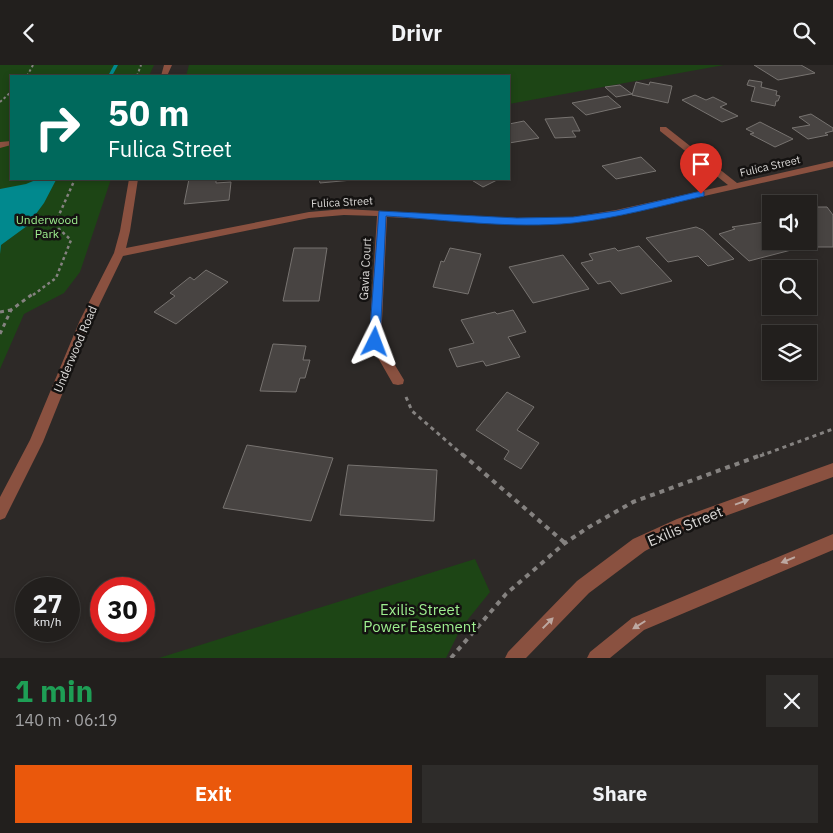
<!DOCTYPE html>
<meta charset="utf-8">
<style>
body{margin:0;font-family:"IBM Plex Sans",sans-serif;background:#2e2c2a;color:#f1f3f6;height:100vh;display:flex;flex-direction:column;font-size:19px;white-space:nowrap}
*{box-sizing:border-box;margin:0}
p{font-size:16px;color:#a2a2a4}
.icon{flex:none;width:28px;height:28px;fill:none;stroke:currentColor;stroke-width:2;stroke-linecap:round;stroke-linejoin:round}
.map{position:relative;height:593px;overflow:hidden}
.panel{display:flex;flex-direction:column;background:#221f1d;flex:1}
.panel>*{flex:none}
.banner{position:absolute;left:10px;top:10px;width:500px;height:105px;border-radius:0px;box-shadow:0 2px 8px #0003,0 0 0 1px #3f3d3b;background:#00695c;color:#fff;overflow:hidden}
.tools{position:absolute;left:762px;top:130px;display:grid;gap:10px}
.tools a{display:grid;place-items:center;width:55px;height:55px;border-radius:0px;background:#221f1d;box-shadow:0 2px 8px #0003,0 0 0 1px #3f3d3b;font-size:25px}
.speed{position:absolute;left:15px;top:512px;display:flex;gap:10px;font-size:25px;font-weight:700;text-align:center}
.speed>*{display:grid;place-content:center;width:65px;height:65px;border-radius:50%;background:#221f1d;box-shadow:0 2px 8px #0003,0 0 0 1px #3f3d3b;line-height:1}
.speed small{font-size:12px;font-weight:400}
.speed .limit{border:8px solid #d22;background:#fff;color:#111}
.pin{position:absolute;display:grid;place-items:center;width:42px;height:42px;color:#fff;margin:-51px -21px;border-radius:50% 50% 50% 0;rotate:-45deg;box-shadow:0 0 5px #0007}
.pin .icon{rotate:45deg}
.me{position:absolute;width:55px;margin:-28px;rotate:3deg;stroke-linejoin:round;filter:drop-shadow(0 0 4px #0008)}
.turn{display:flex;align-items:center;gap:18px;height:105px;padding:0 15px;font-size:22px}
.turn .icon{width:65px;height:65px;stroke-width:2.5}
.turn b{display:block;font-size:35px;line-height:42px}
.round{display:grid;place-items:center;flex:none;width:52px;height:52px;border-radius:0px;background:#2e2c2a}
.head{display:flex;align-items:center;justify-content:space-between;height:85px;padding:0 15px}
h1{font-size:30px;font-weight:800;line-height:38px;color:#1e9e55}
.button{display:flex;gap:10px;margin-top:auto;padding:10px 15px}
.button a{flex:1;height:58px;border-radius:0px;background:#ea580c;color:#fff;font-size:20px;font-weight:800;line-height:58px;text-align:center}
.button a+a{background:#2e2c2a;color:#f1f3f6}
header{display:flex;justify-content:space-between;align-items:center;height:65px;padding:0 15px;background:#221f1d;font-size:22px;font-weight:800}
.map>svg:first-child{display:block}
</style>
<header><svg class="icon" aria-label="back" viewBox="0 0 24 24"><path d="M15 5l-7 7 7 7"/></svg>Drivr<svg class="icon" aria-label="search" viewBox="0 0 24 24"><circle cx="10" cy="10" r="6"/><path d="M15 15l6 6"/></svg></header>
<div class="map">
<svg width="833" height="593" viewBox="0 0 833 593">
<rect width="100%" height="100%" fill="#2d2927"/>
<g fill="#1d4515">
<path d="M0 0H154L149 11H11V114H111L80 207 64 228 24 249 0 304Z"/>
<path d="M189 0H724L509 39V11H186Z"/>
<path d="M475 494 490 527 461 563 446 593H159Z"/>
</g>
<path fill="#01898e" d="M38 114 56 115 44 138 27 161 1 180 0 189V124L26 119Z"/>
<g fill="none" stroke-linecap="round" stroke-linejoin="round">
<path fill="#01898e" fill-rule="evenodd" d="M114 0H118L112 11H108Z"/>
</g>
<g fill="#484442" stroke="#777370">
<path d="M754 0H801L815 8 778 15Z"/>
<path d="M749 15 762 17 761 22 777 26 776 30 780 31 778 36H776L775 41 751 36 755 22 747 20Z"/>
<path d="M636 17 649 20 650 17 672 21 668 38 632 30Z"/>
<path d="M620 20 632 29 616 32 605 22Z"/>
<path d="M695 30 706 35 713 32 727 39 720 42 738 51 722 57 682 35Z"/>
<path d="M608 31 621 42 586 50 572 38Z"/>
<path d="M811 49 833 63V66L825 68 828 70 808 74 792 63 810 60 799 52Z"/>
<path d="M573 52 580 66H572L576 72 555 73 545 54Z"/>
<path d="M524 56 539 73 509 78V59Z"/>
<path d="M760 57 793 74 775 82 750 69 754 68 746 64Z"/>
<path d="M641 92 656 106 616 114 602 101Z"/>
<path d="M189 114H216V118L231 117 229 135 184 139Z"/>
<path d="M319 114H363L320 118Z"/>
<path d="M470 114H499L483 122Z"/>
<path d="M809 142H827L833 150V182H813L809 175Z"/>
<path d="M764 157 771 163V176H787L795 184 749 196 719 169 735 164 732 162Z"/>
<path d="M696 162 703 165 734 194 708 201 698 191 668 197 646 173Z"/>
<path d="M639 181 672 216 621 229 610 216 598 219 581 198 593 195 589 189 615 183 618 186Z"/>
<path d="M294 183H327L319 236H283Z"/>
<path d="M450 183 481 189 468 229 433 222 441 196 444 197Z"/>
<path d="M563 190 589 224 533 238 509 202Z"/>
<path d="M206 205 228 217 176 259 154 247 175 231 170 228 190 212 194 215Z"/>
<path d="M513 245 526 267 508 272 520 292 486 301 483 296 457 302 449 284 474 278 461 255 495 247 497 249Z"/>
<path d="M273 279 306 281 303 295H310L305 313H300L296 327 260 326Z"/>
<path d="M507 327 534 342 517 365 539 378 521 404 504 394 509 386 476 365Z"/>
<path d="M247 380 333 393 311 456 223 443Z"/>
<path d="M348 400 437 405 434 456 340 450Z"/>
</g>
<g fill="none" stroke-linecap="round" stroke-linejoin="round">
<g stroke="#858280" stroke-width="2" stroke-dasharray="2.5 2.5" stroke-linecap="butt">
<path d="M27 11 33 0"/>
<path d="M137 11 141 0"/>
<path d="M0 37 11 27"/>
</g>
<path stroke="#858280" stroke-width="2.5" stroke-dasharray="3 3" stroke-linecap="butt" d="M33 230 56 213 71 175 59 164 58 152 75 114"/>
<g stroke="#858280" stroke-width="3" stroke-dasharray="4 4" stroke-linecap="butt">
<path d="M0 247 11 245"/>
<path d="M0 269 11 245 34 228"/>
<path d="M406 332 412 346 464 391"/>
<path d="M760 391 833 364"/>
</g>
<g stroke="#858280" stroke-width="4" stroke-dasharray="5 5" stroke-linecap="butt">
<path d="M462 389 565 478"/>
<path d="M451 593 506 529 565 478 589 462 633 437 764 389"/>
</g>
<g fill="#8a5140" fill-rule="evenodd">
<path d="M164 0H172L167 11H161Z"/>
<path d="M660 62H666L737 118 833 96V102L616 151 573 158 517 159 387 152 381 277 404 315 403 319 398 320 393 319 369 277 377 151 344 150 309 153 123 191 92 255 43 377 5 453 0 455V432L30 375 80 255 114 188 120 166 129 114H138L130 166 126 183 309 147 344 144 517 153 573 152 616 145 728 120 660 66Z"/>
<path d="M11 76V80L0 83V77Z"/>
</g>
<g fill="#8a5140" fill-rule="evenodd">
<path d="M833 398V412L681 467 645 486 589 528 526 593H505L508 587 577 516 633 474 677 454Z"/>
<path d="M833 469V485L644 565 610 593H587L590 587 632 553Z"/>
</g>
</g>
<defs><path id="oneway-solid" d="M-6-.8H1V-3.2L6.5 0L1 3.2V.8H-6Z" transform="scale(1.25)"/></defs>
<g fill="#bda8a1">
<use href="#oneway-solid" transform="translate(742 437) rotate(-20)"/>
<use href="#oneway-solid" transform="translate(788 495) rotate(158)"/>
<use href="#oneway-solid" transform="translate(548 558) rotate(-45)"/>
<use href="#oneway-solid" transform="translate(639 560) rotate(148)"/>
</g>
<path fill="#1a73e8" stroke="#114b97" d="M701 126 704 127V131C661 141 617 153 573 158 512 164 448 155 386 151L380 277 375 281 369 277 379 146 517 153 573 152 616 146Z"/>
<g text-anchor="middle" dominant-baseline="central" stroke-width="5" stroke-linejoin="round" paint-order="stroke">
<g font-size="11" fill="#d9d7d5" stroke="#141211">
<text transform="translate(770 101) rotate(-13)">Fulica Street</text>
<text transform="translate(342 137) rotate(-3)">Fulica Street</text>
</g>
<g font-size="12" fill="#9eef8f" stroke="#141211">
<text x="47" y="154">Underwood<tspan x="47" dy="14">Park</tspan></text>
</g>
<g font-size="12" fill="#d9d7d5" stroke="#141211">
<text transform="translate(365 204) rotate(-87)">Gavia Court</text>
<text transform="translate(75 284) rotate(-67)">Underwood Road</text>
</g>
<g font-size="15" fill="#d9d7d5" stroke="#141211">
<text transform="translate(685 461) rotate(-23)">Exilis Street</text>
</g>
<g font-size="15" fill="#9eef8f" stroke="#141211">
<text x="420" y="544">Exilis Street<tspan x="420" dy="17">Power Easement</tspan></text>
</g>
</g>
</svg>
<div class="tools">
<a><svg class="icon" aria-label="sound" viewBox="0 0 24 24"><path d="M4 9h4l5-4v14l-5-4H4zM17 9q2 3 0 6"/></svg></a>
<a><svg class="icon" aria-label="search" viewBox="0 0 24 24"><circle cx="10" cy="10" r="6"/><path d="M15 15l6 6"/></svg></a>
<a><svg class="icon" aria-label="layers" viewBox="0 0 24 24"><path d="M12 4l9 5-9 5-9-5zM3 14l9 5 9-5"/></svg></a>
</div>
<div class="speed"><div>27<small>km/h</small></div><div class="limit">30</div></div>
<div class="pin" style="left:701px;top:129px;background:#d93025"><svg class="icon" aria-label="arrive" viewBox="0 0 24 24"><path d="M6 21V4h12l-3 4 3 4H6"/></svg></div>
<svg class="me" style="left:375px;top:277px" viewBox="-20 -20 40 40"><path d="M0-17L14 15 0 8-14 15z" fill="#1a73e8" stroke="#fff" stroke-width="4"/></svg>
<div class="banner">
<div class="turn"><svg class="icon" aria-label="right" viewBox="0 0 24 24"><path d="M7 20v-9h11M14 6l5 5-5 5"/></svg><div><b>50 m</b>Fulica Street</div></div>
</div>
</div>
<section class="panel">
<div class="head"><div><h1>1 min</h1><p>140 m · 06:19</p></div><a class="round"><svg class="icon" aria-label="close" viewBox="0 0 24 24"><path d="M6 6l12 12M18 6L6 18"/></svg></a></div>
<div class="button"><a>Exit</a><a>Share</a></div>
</section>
